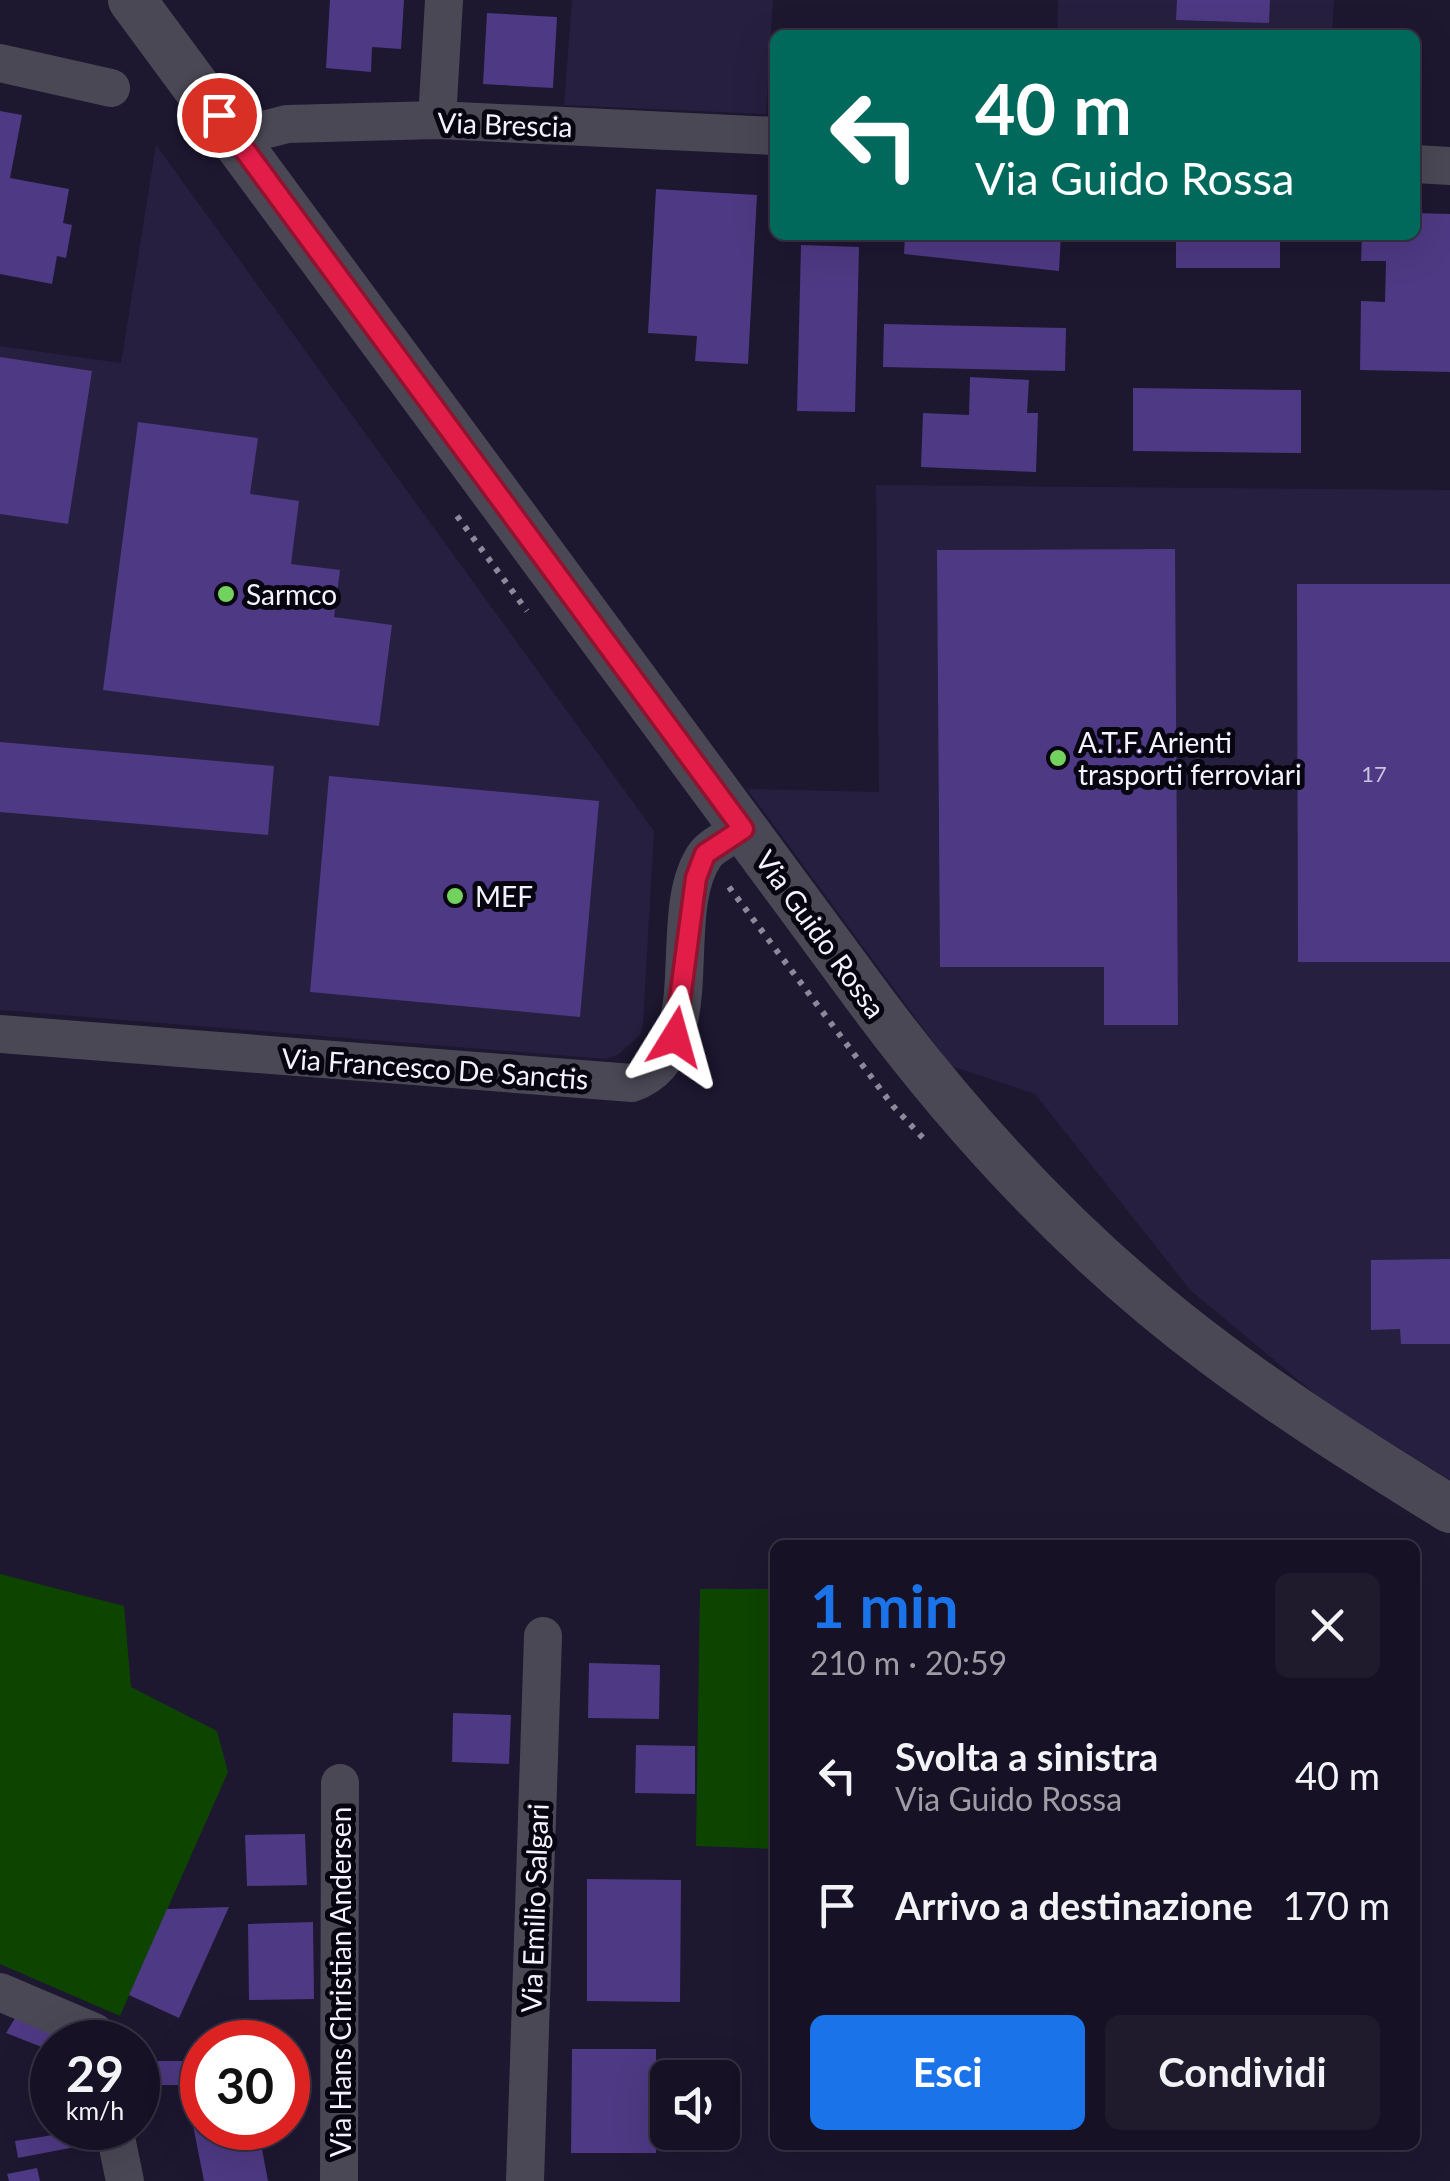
<!DOCTYPE html>
<html lang="it">
<meta charset="utf-8">
<style>
body{margin:0;font-family:Lato,sans-serif;background:#1f1a2c;color:#f1f3f6;height:100vh;display:flex;flex-direction:column;font-size:38px;white-space:nowrap}
*{box-sizing:border-box;margin:0}
p{font-size:32px;color:#9e9da6}
.icon{flex:none;width:55px;height:55px;fill:none;stroke:currentColor;stroke-width:2;stroke-linecap:round;stroke-linejoin:round}
.map{position:relative;flex:1;overflow:hidden}
.details{position:absolute;left:770px;top:1540px;width:650px;height:610px;display:flex;flex-direction:column;background:#161124;border-radius:15px;box-shadow:0 10px 40px #0002,0 0 0 2px #353141}
.details>*{flex:none}
.banner{position:absolute;left:770px;top:30px;width:650px;height:210px;border-radius:15px;box-shadow:0 10px 40px #0002,0 0 0 2px #353141;background:#00695c;color:#fff;overflow:hidden}
.fabs{position:absolute;left:650px;top:2060px;display:grid;gap:20px}
.fabs a{display:grid;place-items:center;width:90px;height:90px;border-radius:15px;background:#161124;box-shadow:0 10px 40px #0002,0 0 0 2px #353141;font-size:50px}
.speed{position:absolute;left:30px;top:2020px;display:flex;gap:20px;font-size:50px;font-weight:700;text-align:center}
.speed>*{display:grid;place-content:center;width:130px;height:130px;border-radius:50%;background:#161124;box-shadow:0 10px 40px #0002,0 0 0 2px #353141;line-height:1}
.speed small{font-size:25px;font-weight:400}
.speed .limit{border:15px solid #d22;background:#fff;color:#111}
.pin{position:absolute;display:grid;place-items:center;width:85px;height:85px;color:#fff;margin:-42px;border:5px solid #fff;border-radius:50%;box-shadow:0 2px 10px #0007}
.me{position:absolute;width:110px;margin:-55px;rotate:8deg;stroke-linejoin:round;filter:drop-shadow(0 0 8px #0008)}
.turn{display:flex;align-items:center;gap:35px;height:210px;padding:0 40px;font-size:45px}
.turn .icon{width:130px;height:130px;stroke-width:2.5}
.turn b{display:block;font-size:70px;line-height:85px}
.round{display:grid;place-items:center;flex:none;width:105px;height:105px;border-radius:15px;background:#1f1a2c}
.head{display:flex;align-items:center;justify-content:space-between;height:170px;padding:0 40px}
h1{font-size:60px;font-weight:700;line-height:75px;color:#1a73e8}
.cta{display:flex;gap:20px;margin-top:auto;padding:20px 40px}
.cta a{flex:1;height:115px;border-radius:15px;background:#1a73e8;color:#fff;font-size:40px;font-weight:700;line-height:115px;text-align:center}
.cta a+a{background:#1f1a2c;color:#f1f3f6}
ul{padding:0;list-style:none}
li{display:flex;align-items:center;gap:30px;height:130px;padding:0 40px}
li div{flex:1}
li b{display:block;font-size:38px}
li em{font-style:normal}
.map>svg:first-child{display:block}
</style>
<div class="map">
<svg width="1450" height="2181" viewBox="0 0 1450 2181">
<rect width="100%" height="100%" fill="#1d1730"/>
<g fill="#271f3f">
<path d="M572 0H773L766 114 564 105Z"/>
<path d="M1058 0H1334L1332 35H1057Z"/>
<path d="M156 145 654 831 643 1024 640 1035 619 1054 606 1059 0 1010V346L121 363Z"/>
<path d="M876 485 1450 490V1480L1326 1403 1191 1291 1035 1094 951 1066 747 789 879 792Z"/>
</g>
<g fill="#0d4500">
<path d="M0 1574 124 1606 131 1687 217 1731 228 1772 120 2016 0 1964Z"/>
<path d="M700 1589H775V1849L696 1846Z"/>
</g>
<g fill="#4e3984">
<path d="M330 0H404L401 49 372 47 371 72 326 68Z"/>
<path d="M1177 0H1270L1269 23 1176 20Z"/>
<path d="M487 13 557 17 553 88 483 84Z"/>
<path d="M0 111 22 115 10 178 69 189 63 223 72 225 66 258 57 256 52 284 0 274Z"/>
<path d="M656 189 757 195 748 364 695 361 697 336 648 333Z"/>
<path d="M1415 213 1450 214V372L1360 370 1361 301 1385 302 1386 261H1361L1362 235H1415Z"/>
<path d="M905 235H1061L1059 271 904 254Z"/>
<rect x="1176" y="235" width="104" height="33"/>
<path d="M801 245 859 247 855 412 797 411Z"/>
<path d="M884 324 1066 328 1065 371 883 367Z"/>
<path d="M0 357 92 371 68 524 0 514Z"/>
<path d="M970 377 1029 380 1027 413H1038L1036 472 921 467 923 413 969 415Z"/>
<path d="M1133 388 1301 390V453L1133 451Z"/>
<path d="M138 422 258 438 250 494 299 501 291 564 340 570 334 617 392 625 379 726 103 690Z"/>
<path d="M1175 549 1178 1025H1104V967H940L937 550Z"/>
<path d="M1297 584H1450V962H1298Z"/>
<path d="M0 742 274 766 268 835 0 812Z"/>
<path d="M329 776 599 801 580 1017 310 992Z"/>
<path d="M1450 1259V1344H1401L1400 1329 1371 1330V1260Z"/>
<path d="M589 1663 660 1665 659 1719 588 1718Z"/>
<path d="M453 1713 511 1715 509 1764 452 1762Z"/>
<path d="M636 1745 695 1746V1794L635 1793Z"/>
<path d="M305 1834 307 1885 247 1886 245 1835Z"/>
<path d="M587 1879 681 1880 680 2002 587 2001Z"/>
<path d="M229 1907 179 2018 129 1995 167 1909Z"/>
<path d="M313 1922 314 1999 249 2000 248 1924Z"/>
<path d="M17 2015 76 2042H52V2051L6 2033Z"/>
<path d="M572 2049H656V2153H571Z"/>
<path d="M138 2061H202V2128H258L268 2181H204L185 2085H138Z"/>
<path d="M98 2128 101 2142 18 2158 15 2141Z"/>
<path d="M37 2168 40 2181H9L7 2174Z"/>
</g>
<g fill="none" stroke-linecap="round" stroke-linejoin="round">
<g stroke="#8d899b" stroke-width="6" stroke-dasharray="5 8" stroke-linecap="butt">
<path d="M457 516 527 611"/>
<path d="M729 887 893 1106 923 1138"/>
</g>
<g stroke="#4a4855" stroke-width="38">
<path d="M0 63 111 88"/>
<path d="M437 120 444 0"/>
<path d="M236 137 287 124 437 120 775 136"/>
<path d="M1415 164 1450 166"/>
<path d="M0 1034 632 1083C715 1052 663 915 705 855 712 845 732 836 743 829"/>
<path d="M0 1992 94 2032 96 2042"/>
<path d="M114 2128 125 2181"/>
<path d="M339 2181 340 1783"/>
<path d="M525 2181 543 1636"/>
</g>
<path stroke="#4a4855" stroke-width="48" d="M132 0 870 1000C968 1132 1082 1254 1215 1353 1291 1410 1370 1459 1450 1509"/>
</g>
<g fill="none" stroke-linecap="round" stroke-linejoin="round">
<g stroke="#92132f" stroke-width="25">
<path id="route" d="M219 115 743 829 705 854 696 878 675 1037"/>
</g>
<use href="#route" stroke="#e11d48" stroke-width="18"/>
</g>
<g fill="#72d25d" stroke="#07050f" stroke-width="4">
<circle cx="226" cy="594" r="10"/>
<circle cx="1058" cy="758" r="10"/>
<circle cx="455" cy="896" r="10"/>
</g>
<g text-anchor="middle" dominant-baseline="central" stroke-width="10" stroke-linejoin="round" paint-order="stroke">
<g font-size="22" fill="#cac4df">
<text x="1374" y="773">17</text>
</g>
<g font-size="28" fill="#f4f2fd" stroke="#07050f">
<text transform="translate(505 124) rotate(2)">Via Brescia</text>
<text transform="translate(821 934) rotate(54)">Via Guido Rossa</text>
<text transform="translate(435 1068) rotate(4)">Via Francesco De Sanctis</text>
<text transform="translate(534 1908) rotate(-88)">Via Emilio Salgari</text>
<text transform="translate(340 1982) rotate(-90)">Via Hans Christian Andersen</text>
</g>
<g font-size="28" fill="#f4f2fd" stroke="#07050f" text-anchor="start">
<text x="246" y="594">Sarmco</text>
<text x="1078" y="742">A.T.F. Arienti<tspan x="1078" dy="32">trasporti ferroviari</tspan></text>
<text x="475" y="896">MEF</text>
</g>
</g>
</svg>
<div class="fabs">
<a><svg class="icon" aria-label="sound" viewBox="0 0 24 24"><path d="M4 9h4l5-4v14l-5-4H4zM17 9q2 3 0 6"/></svg></a>
</div>
<div class="speed"><div>29<small>km/h</small></div><div class="limit">30</div></div>
<div class="pin" style="left:219px;top:115px;background:#d93025"><svg class="icon" aria-label="arrive" viewBox="0 0 24 24"><path d="M6 21V4h12l-3 4 3 4H6"/></svg></div>
<svg class="me" style="left:675px;top:1037px" viewBox="-20 -20 40 40"><path d="M0-17L14 15 0 8-14 15z" fill="#e11d48" stroke="#fff" stroke-width="4"/></svg>
<div class="banner">
<div class="turn"><svg class="icon" aria-label="left" viewBox="0 0 24 24"><path d="M17 20v-9H6M10 6l-5 5 5 5"/></svg><div><b>40 m</b>Via Guido Rossa</div></div>
</div>
<section class="details">
<div class="head"><div><h1>1 min</h1><p>210 m · 20:59</p></div><a class="round"><svg class="icon" aria-label="close" viewBox="0 0 24 24"><path d="M6 6l12 12M18 6L6 18"/></svg></a></div>
<ul>
<li><svg class="icon" aria-label="left" viewBox="0 0 24 24"><path d="M17 20v-9H6M10 6l-5 5 5 5"/></svg><div><b>Svolta a sinistra</b><p>Via Guido Rossa</p></div><em>40 m</em></li>
<li><svg class="icon" aria-label="arrive" viewBox="0 0 24 24"><path d="M6 21V4h12l-3 4 3 4H6"/></svg><div><b>Arrivo a destinazione</b></div><em>170 m</em></li>
</ul>
<div class="cta"><a>Esci</a><a>Condividi</a></div>
</section>
</div>
